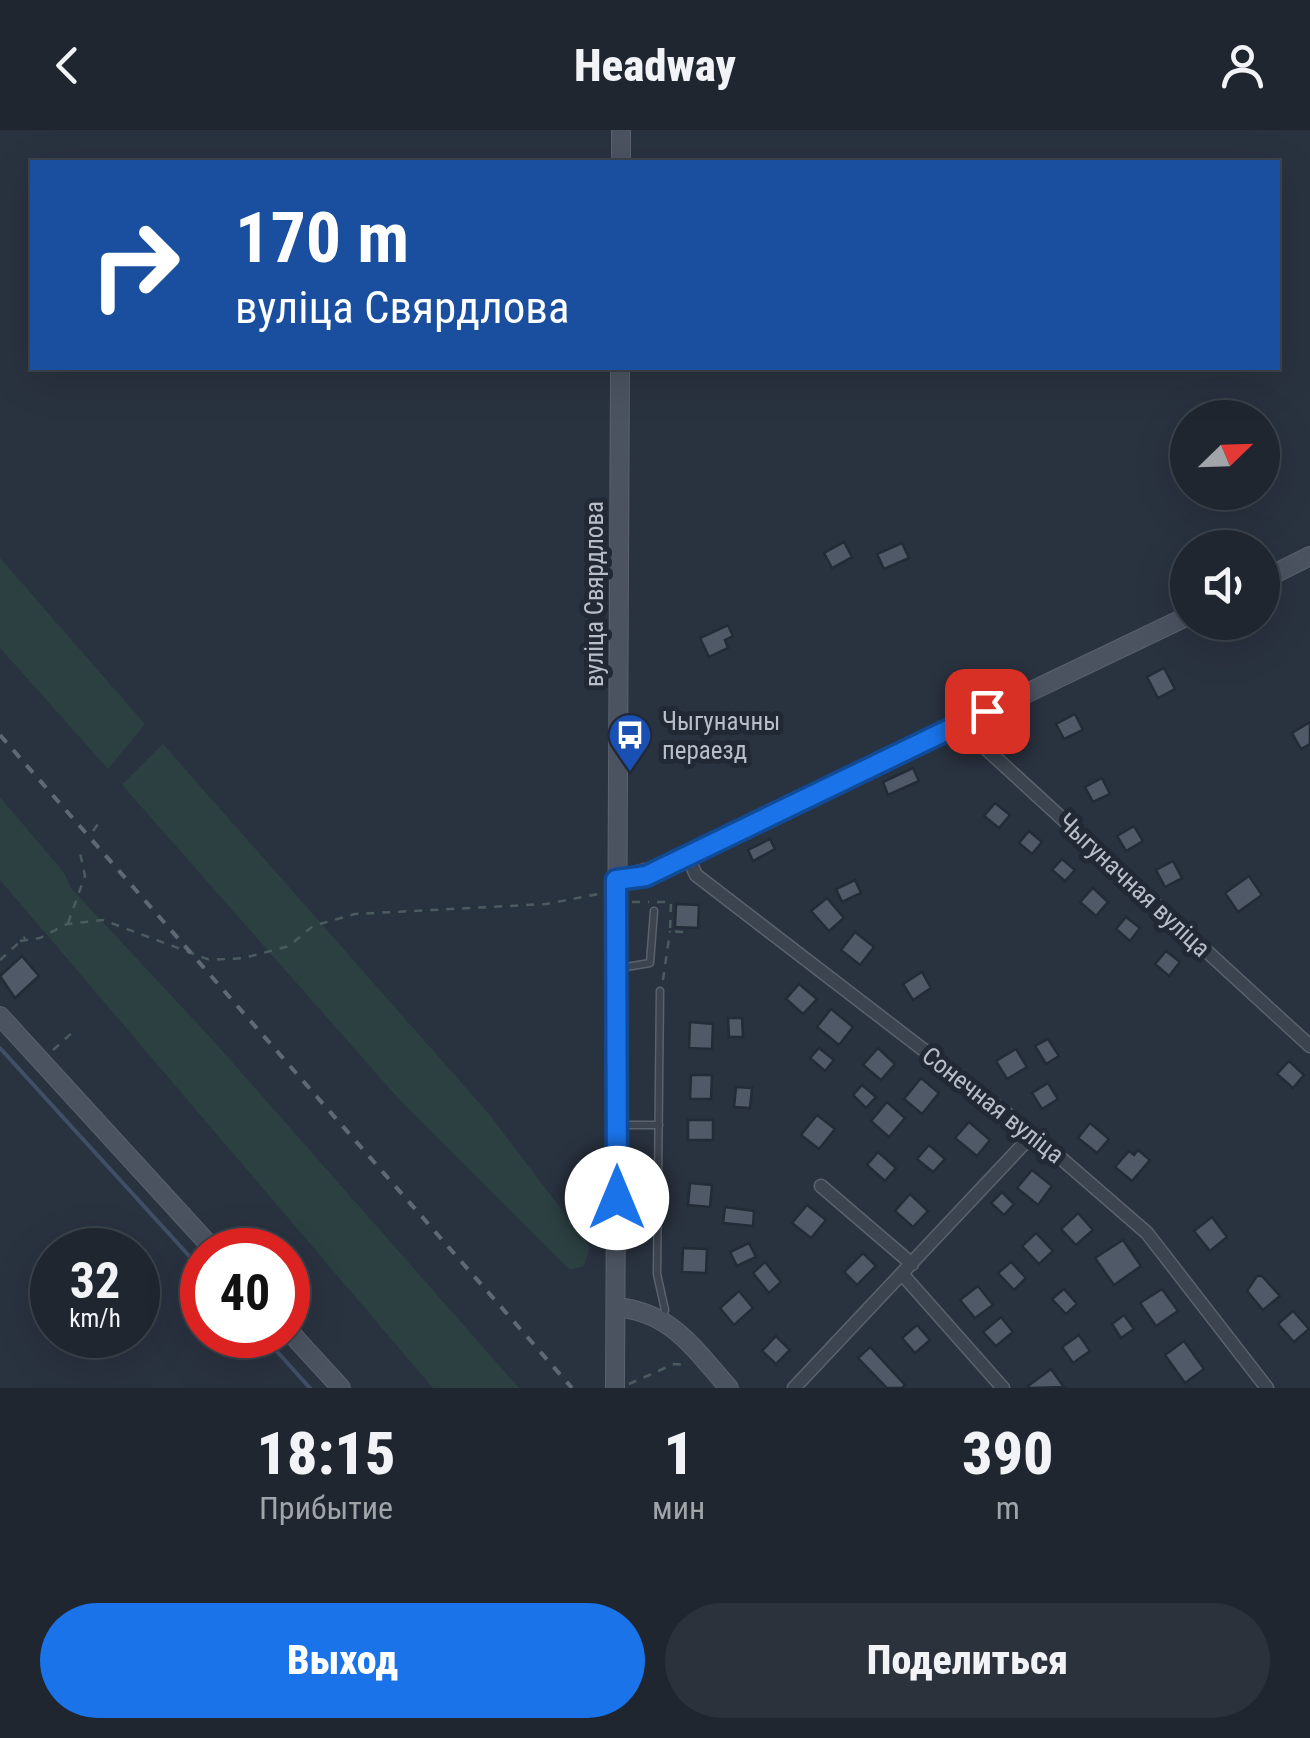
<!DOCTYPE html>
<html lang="ru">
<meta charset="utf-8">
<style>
body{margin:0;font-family:"Roboto Condensed",sans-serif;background:#2c323b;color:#f1f3f6;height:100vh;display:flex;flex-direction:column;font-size:38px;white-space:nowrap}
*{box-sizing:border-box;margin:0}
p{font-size:32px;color:#a1a5aa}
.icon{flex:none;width:55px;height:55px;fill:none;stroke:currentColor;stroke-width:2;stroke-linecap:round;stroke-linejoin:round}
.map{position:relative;height:1258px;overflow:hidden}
.sheet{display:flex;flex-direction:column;background:#1f262f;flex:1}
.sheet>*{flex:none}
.top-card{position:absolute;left:30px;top:30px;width:1250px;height:210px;border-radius:0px;box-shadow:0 10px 40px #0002,0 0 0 2px #3c434b;background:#1a4fa0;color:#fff;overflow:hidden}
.needle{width:65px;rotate:67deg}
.fabs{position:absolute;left:1170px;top:270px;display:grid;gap:20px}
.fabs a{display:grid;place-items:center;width:110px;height:110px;border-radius:50%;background:#1f262f;box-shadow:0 10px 40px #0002,0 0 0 2px #3c434b;font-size:50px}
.speed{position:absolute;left:30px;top:1098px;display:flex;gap:20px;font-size:50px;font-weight:700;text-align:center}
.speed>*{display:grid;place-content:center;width:130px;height:130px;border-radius:50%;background:#1f262f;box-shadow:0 10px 40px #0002,0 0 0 2px #3c434b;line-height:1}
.speed small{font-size:25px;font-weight:400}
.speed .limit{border:15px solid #d22;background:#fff;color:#111}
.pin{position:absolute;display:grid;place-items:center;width:85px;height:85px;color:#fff;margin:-42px;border-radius:20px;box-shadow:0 5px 15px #0006}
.me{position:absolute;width:110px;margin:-55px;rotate:0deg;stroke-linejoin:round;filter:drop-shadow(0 0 8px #0008)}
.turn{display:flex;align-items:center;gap:35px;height:210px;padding:0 40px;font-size:45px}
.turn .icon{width:130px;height:130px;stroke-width:2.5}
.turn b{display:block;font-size:70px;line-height:85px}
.eta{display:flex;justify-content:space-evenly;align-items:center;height:170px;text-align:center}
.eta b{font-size:60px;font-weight:800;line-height:70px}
.action{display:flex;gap:20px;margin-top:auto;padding:20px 40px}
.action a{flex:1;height:115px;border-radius:60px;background:#1a73e8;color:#fff;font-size:40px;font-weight:800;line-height:115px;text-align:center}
.action a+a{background:#2c323b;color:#f1f3f6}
header{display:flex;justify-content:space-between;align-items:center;height:130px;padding:0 40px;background:#1f262f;font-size:45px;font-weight:800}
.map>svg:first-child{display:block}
</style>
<header><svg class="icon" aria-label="back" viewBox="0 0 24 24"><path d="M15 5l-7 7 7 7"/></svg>Headway<svg class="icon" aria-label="person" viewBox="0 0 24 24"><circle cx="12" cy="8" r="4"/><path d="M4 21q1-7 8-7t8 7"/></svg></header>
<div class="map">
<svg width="1310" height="1258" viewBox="0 0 1310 1258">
<rect width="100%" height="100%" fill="#29323f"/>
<g fill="#2c3f41">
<path d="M0 428 145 594 108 639 0 518Z"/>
<path d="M163 614 489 984 590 1117 584 1136 570 1140 397 967 122 655Z"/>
<path d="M0 667 65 744 71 758 211 908 519 1258H433L0 750Z"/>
</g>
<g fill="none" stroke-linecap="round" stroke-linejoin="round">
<g stroke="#404f66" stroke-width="4">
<path d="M0 918 202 1140"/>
<path d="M262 1205 310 1258"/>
</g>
</g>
<g fill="#4f5967" stroke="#232b36" stroke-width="2.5">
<path d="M844 412 852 427 832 438 824 423Z"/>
<path d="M902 413 909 428 884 439 877 424Z"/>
<path d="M728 495 733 506 725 510 728 518 709 527 700 508Z"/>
<path d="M1164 538 1175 559 1158 568 1147 547Z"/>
<path d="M1075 584 1083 600 1064 609 1056 594Z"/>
<path d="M1310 592V614L1301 619 1292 603Z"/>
<path d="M913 638 919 651 888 665 883 652Z"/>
<path d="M1102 648 1110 664 1093 672 1085 657Z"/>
<path d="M995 673 1010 685 999 698 984 686Z"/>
<path d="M1134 696 1143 711 1126 721 1117 706Z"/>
<path d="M1029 701 1042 712 1032 724 1019 713Z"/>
<path d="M770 709 775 719 753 731 748 720Z"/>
<path d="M1062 729 1075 740 1065 751 1052 740Z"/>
<path d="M1173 731 1182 748 1165 757 1156 740Z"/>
<path d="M1249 746 1262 765 1238 782 1225 763Z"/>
<path d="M855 750 861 763 842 772 836 759Z"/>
<path d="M1093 758 1108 772 1096 786 1080 772Z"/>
<path d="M827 768 844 788 829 801 811 781Z"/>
<path d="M676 774 699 775 698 798 675 797Z"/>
<path d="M1126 787 1140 798 1130 811 1116 799Z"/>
<path d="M855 802 874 817 860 835 841 820Z"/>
<path d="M1166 821 1180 832 1169 846 1155 834Z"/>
<path d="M22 826 39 846 15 868 0 846Z"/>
<path d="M922 842 931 858 913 870 903 854Z"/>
<path d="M799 854 817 869 803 884 786 869Z"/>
<path d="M831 879 853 897 839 915 817 897Z"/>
<path d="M728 888H742L743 907H729Z"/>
<path d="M690 892 713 894 712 919 689 918Z"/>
<path d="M1048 909 1059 926 1046 934 1035 916Z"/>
<path d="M819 918 834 930 825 941 810 928Z"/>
<path d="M878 918 895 934 881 950 863 935Z"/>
<path d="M1016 919 1027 937 1007 949 996 931Z"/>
<path d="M1289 931 1304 945 1293 958 1277 944Z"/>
<path d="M691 945H712L711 969H690Z"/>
<path d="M921 948 939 963 922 984 904 969Z"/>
<path d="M1048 953 1058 969 1042 979 1032 963Z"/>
<path d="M862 955 876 967 866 978 853 965Z"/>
<path d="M736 957 752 958 750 978 734 977Z"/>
<path d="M887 972 905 988 889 1007 871 991Z"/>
<path d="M817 985 835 999 819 1019 801 1005Z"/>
<rect x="688" y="990" width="25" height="20"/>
<path d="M969 992 990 1010 977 1026 955 1008Z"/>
<path d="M1090 993 1109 1009 1097 1023 1078 1008Z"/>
<path d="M929 1015 945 1029 933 1042 917 1029Z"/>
<path d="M1138 1020 1150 1030 1132 1051 1115 1037 1129 1021 1134 1025Z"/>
<path d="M878 1022 896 1038 885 1051 867 1035Z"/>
<path d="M1032 1040 1052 1056 1038 1075 1017 1058Z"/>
<path d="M690 1053 712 1055 710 1077 688 1075Z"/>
<path d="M1002 1062 1014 1074 1004 1085 991 1073Z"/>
<path d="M910 1064 928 1081 913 1097 895 1081Z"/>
<path d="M807 1075 826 1090 811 1108 792 1093Z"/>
<path d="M725 1077 754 1081 753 1096 723 1093Z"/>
<path d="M1078 1083 1093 1100 1076 1115 1061 1099Z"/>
<path d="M1212 1087 1227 1107 1210 1121 1194 1101Z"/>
<path d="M1036 1103 1053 1121 1039 1134 1022 1116Z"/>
<path d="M1123 1110 1141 1136 1114 1155 1095 1128Z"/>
<path d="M749 1113 756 1127 737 1136 730 1122Z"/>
<path d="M683 1118 707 1119 706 1143 682 1142Z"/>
<path d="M863 1123 876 1136 857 1155 844 1142Z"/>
<path d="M765 1132 781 1152 769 1163 753 1143Z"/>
<path d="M1011 1132 1026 1148 1014 1160 998 1143Z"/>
<path d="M1257 1146H1262L1280 1166 1263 1180 1247 1161Z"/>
<path d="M978 1156 993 1175 975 1188 960 1170Z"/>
<path d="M1064 1159 1077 1174 1066 1184 1052 1169Z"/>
<path d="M1162 1159 1178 1181 1156 1196 1140 1173Z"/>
<path d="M739 1161 753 1178 734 1195 720 1178Z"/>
<path d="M1293 1181 1309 1199 1294 1212 1278 1194Z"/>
<path d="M1124 1185 1134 1199 1121 1208 1112 1194Z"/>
<path d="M1001 1187 1013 1202 996 1216 983 1202Z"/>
<path d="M917 1195 930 1210 915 1223 902 1208Z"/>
<path d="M1079 1205 1090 1221 1073 1233 1062 1217Z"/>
<path d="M776 1206 790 1220 776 1234 762 1221Z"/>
<path d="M1184 1211 1204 1239 1185 1253 1165 1225Z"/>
<path d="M870 1217 905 1255 902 1258H887L858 1228Z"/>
<path d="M1051 1239 1064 1257 1029 1258 1028 1256Z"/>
</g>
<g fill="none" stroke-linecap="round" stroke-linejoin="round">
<g stroke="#5a626c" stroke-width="9">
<g id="lane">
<path d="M620 838 650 833 654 781"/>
<path d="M660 861 657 1144 665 1180 662 1187"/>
<path d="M620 995H659"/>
</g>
</g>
<g stroke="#5a626c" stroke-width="15">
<g id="street">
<path d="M959 594 1310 916"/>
<path d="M687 725 696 745 1033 1004 1147 1103 1267 1258"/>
<path d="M821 1056 912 1134"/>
<path d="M903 1145 1003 1258"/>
<path d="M794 1258 1033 1004"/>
</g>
</g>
<g stroke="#5a626c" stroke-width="20">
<g id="secondary">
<path d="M621 32V0"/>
<path d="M1262 450 1310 426"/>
<path d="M616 750 660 739 1188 486"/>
<path d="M0 886 214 1120"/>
<path d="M616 1177C672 1182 694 1219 729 1258"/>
<path d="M288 1200 341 1258"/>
<path d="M615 1258 620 238"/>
</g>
</g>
<g stroke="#4b5c5f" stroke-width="2.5" stroke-dasharray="8 8" stroke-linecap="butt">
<path d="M93 701 101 690"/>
<path d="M632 772H649"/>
<path d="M657 772H671L670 801 682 802V797"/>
<path d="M68 793 85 746 79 718"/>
<path d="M20 811 40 808 67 794 103 790 210 830 244 828 289 816 313 796 355 784 546 774 604 763"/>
<path d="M0 830 25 807"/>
<path d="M663 850 670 801"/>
<path d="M53 920 74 901"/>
<path d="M629 1254 674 1234 687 1235"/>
</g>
<use href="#lane" stroke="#3c444f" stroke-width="6"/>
<use href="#street" stroke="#3c444f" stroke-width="12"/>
<use href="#secondary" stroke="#4b5361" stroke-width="18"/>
<path stroke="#5f6875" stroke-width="4" stroke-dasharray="10 10" stroke-linecap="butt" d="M0 605 572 1258"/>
</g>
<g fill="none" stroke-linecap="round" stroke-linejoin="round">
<g stroke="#114b97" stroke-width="25">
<path id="route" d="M617 1068 616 750 646 746 987 581"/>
</g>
<use href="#route" stroke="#1a73e8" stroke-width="18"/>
</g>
<defs>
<g id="bus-pin" transform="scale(2.25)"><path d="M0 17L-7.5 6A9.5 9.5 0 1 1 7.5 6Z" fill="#1a4fb4" stroke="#212934"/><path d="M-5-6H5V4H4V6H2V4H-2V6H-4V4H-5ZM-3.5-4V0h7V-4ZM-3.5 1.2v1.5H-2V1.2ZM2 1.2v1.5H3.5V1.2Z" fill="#fff"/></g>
</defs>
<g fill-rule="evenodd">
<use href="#bus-pin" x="630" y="605"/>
</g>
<g text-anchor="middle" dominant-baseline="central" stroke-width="10" stroke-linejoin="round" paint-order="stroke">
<g font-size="25" fill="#b9bfc9" stroke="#212934">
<text transform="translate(594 464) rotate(-90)">вуліца Свярдлова</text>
<text transform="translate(1134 755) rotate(43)">Чыгуначная вуліца</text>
<text transform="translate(993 975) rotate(38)">Сонечная вуліца</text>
</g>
<g font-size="25" fill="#b9bfc9" stroke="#212934" text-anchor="start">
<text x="662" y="591">Чыгуначны<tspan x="662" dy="29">пераезд</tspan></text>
</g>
</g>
</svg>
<div class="fabs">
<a><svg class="needle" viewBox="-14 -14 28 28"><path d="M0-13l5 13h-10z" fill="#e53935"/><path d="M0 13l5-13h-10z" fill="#a1a5aa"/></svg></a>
<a><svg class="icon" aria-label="sound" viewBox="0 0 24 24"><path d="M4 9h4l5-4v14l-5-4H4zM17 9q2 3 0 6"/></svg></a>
</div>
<div class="speed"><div>32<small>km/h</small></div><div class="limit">40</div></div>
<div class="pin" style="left:987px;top:581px;background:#d93025"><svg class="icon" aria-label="arrive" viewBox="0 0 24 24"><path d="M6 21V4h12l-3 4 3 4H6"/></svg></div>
<svg class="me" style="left:617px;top:1068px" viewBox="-20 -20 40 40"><circle r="19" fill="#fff"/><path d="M0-13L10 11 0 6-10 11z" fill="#1a73e8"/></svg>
<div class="top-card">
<div class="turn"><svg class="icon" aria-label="right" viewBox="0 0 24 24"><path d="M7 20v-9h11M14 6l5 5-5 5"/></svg><div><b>170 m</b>вуліца Свярдлова</div></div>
</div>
</div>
<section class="sheet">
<div class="eta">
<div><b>18:15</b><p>Прибытие</p></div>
<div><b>1</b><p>мин</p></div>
<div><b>390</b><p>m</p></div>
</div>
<div class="action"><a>Выход</a><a>Поделиться</a></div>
</section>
